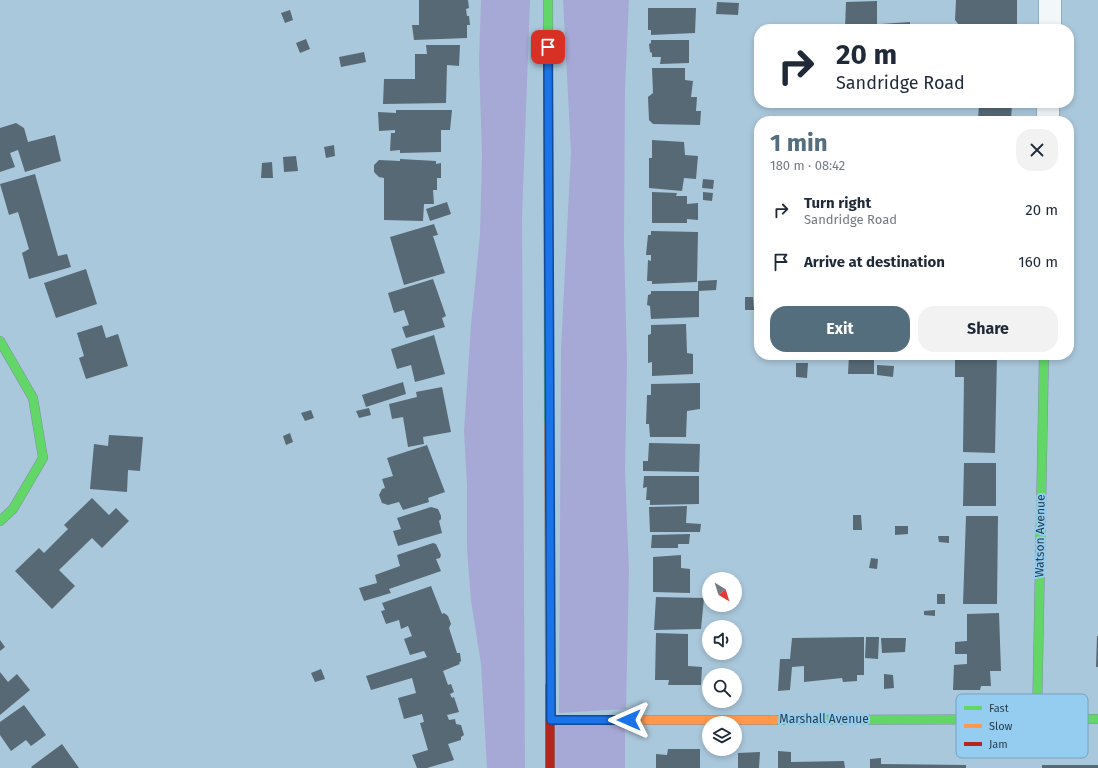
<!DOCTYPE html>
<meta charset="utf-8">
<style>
body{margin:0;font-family:"Fira Sans",sans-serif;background:#f2f2f3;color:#1f2937;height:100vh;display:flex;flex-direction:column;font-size:15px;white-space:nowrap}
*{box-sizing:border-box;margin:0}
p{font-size:13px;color:#747a83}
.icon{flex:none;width:22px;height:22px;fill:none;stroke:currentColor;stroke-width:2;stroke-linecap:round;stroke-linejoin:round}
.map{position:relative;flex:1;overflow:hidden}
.details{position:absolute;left:754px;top:116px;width:320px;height:244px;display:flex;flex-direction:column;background:#fff;border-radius:16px;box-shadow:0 2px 6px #0003}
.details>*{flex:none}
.top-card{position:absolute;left:754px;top:24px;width:320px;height:84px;border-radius:16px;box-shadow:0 2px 6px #0003;background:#fff;color:#1f2937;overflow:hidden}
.needle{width:26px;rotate:142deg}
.controls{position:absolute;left:702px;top:572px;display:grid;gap:8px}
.controls a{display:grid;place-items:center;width:40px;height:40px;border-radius:50%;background:#fff;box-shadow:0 2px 6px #0003;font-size:20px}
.pin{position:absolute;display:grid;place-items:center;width:34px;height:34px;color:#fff;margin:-17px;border-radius:8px;box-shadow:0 2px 6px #0006}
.me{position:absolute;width:44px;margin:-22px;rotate:270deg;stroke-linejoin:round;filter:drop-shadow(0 0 3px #0008)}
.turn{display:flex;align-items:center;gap:14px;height:84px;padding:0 16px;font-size:18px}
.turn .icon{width:52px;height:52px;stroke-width:2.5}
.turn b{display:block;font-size:28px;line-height:34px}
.round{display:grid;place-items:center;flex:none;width:42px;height:42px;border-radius:16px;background:#f2f2f3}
.summary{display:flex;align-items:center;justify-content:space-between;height:68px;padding:0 16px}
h1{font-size:24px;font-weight:700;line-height:30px;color:#546e7e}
.cta{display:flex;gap:8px;margin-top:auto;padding:8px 16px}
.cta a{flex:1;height:46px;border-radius:16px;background:#546e7e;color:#fff;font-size:16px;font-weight:700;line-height:46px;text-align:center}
.cta a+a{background:#f2f2f3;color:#1f2937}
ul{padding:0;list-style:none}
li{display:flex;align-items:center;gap:12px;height:52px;padding:0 16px}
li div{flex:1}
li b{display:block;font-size:15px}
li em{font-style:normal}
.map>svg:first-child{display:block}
</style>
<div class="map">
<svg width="1098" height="768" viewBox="0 0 1098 768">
<rect width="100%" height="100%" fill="#aac8dc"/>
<g fill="#a6a9d5">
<path d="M481 0H530L522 218 525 768H487L481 664 471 601 467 549V486L464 431 471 325 480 234 482 155 479 61Z"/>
<path d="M563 0H629L625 88 624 244 627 362 625 471 629 571 626 709 559 713 561 349 571 152Z"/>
<path d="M625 718V768H554L551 720Z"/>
</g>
<g fill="#566975">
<path d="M419 0H468L469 8 466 9 467 16H469L470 25H467V38L414 40 412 25H419Z"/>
<path d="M956 0H1017V29H968V26L959 25 955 20Z"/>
<path d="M877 1V29H845L846 2Z"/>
<path d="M717 2 739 3 738 15 716 14Z"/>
<path d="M648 8H696L695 33 651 35V30H648Z"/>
<path d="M290 10 293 20 285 23 281 13Z"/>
<path d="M910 22V29H881V24Z"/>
<path d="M306 39 310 49 300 53 296 43Z"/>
<path d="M651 40H689V63L660 64 661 57H652V53L650 52 649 44 651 43Z"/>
<path d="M426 45H460L459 66 447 65 446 103 383 104 384 79H415V54H427Z"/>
<path d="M364 52 366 62 341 67 339 57Z"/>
<path d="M652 68H685V80L693 81 691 97H697L696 111H701L700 125 653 124 649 120 648 97 653 93Z"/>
<path d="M979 103H1012L1011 121H978Z"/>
<path d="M396 110H452L450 130H441V152L400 153V150L390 151 391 133H395V130L379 131 378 112 396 113Z"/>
<path d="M16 123 24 128 28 142 55 135 61 161 25 172 18 150 10 153 15 167 0 172V128Z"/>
<path d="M652 140 684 142 685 155 698 156 696 179 684 178 682 191 649 188V158H652Z"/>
<path d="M334 145 335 156 326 158 324 147Z"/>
<path d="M296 156 298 171 284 172 283 157Z"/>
<path d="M400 159 436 161V164L441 163V178H437V190H433L434 204H424L423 221 384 220V178L379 177 374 172V165L379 160 400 161Z"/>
<path d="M272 162 273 178H261L262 163Z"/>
<path d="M35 174 58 256 67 254 71 267 29 279 22 253 29 249 18 212 9 215 0 184Z"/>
<path d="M703 179 714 180 713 189 702 188Z"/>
<path d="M652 192 677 193 676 196H687V204L698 203V220L687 219V223H652Z"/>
<path d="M703 192 713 193 712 201 703 200Z"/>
<path d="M447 202 451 214 430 221 426 209Z"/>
<path d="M434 224 438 235 433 236 445 273 404 285 390 237Z"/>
<path d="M651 231 698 232 697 282 652 284V281H647L648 260 651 261V255H646L648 235H651Z"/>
<path d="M86 269 97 304 56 318 44 283Z"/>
<path d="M433 279 446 316 442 318 445 327 406 338 402 327 409 325 404 310 394 313 388 293Z"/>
<path d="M717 280 716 290 698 291V281Z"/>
<path d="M651 291H699V317L651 319 650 306 647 305 648 295 651 294Z"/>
<path d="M745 297H753L754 310H745Z"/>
<path d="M686 324 687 353 693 354V374L652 376V362L648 363V335L651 334V325Z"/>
<path d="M102 325 106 338 118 334 128 366 86 379 79 358 84 356 77 333Z"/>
<path d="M434 335 445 374 415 382 411 365 397 369 391 349Z"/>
<path d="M849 355H874V374H848Z"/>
<path d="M966 355H997L995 453 963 452 964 377H955V359H966Z"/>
<path d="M796 363H808L807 378 796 377Z"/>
<path d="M877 365 894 366 893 377 877 375Z"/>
<path d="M403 382 406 394 366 407 362 395Z"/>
<path d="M700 383V409L687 411 686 437H650L649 424H646L647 395H651V384Z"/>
<path d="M442 387 451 432 423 437 424 444 408 447 403 417 392 419 389 404 417 397 416 392Z"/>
<path d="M369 408 371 415 359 418 356 411Z"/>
<path d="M311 410 314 418 305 421 301 413Z"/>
<path d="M290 433 293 442 286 445 283 436Z"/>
<path d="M109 435 143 437 140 471 128 470 127 492 90 489 94 444 108 446Z"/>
<path d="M649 443 700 444 699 472 643 471V461H648Z"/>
<path d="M427 445 445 492 428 498 429 502 403 510 399 502 388 505 382 503 379 495 382 489 385 488 382 479 393 476 387 458Z"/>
<path d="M964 463H996V506H963Z"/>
<path d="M644 476H699V504L650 505V500H646L647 487 643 488Z"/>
<path d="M92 498 109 515 116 508 129 521 102 548 92 538 59 570 75 586 52 609 15 571 39 548 44 553 68 529 64 525Z"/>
<path d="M687 506 686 523 701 524 700 532H650L649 507Z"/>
<path d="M431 507 438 509 441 516V519L439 521 442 533 398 546 393 531 401 529 397 518Z"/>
<path d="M853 515H861L862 530H853Z"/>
<path d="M966 516H998L997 604H963Z"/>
<path d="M895 526H908V534L895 535Z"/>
<path d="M690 534 689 544H678V548H651L652 535Z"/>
<path d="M938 536H949V543L939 542Z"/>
<path d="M433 543 436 544 441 555 440 558 436 559 441 571 389 589 391 593 364 601 359 588 377 583 375 575 400 566 397 555Z"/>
<path d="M681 555V568L690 569V593L653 592V557Z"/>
<path d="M871 558 878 559 877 569 869 568Z"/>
<path d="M431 586 442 614 444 613 448 616 451 624 449 628 457 653H460L461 661 459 663 460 664 443 671 448 685 451 684 454 692 450 694 452 698 454 697 459 712 447 715 449 720 455 719 456 724 461 725 464 735 461 737V740L448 744 454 760 427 768H417L412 755 428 750 420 723 424 722 422 714 404 719 398 698 416 693 412 678 371 690 366 676 427 657 424 651 410 655 404 639 412 636 408 626 401 629 399 620 386 624 381 611 385 610 382 603Z"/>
<rect x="937" y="594" width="8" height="10"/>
<path d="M656 597 704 598 701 629 654 630Z"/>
<path d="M935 610V616L924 615V611Z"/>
<path d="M999 613 1001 671H990L991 686H981L980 690H953L954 665 967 664V654H955V642L967 641V614Z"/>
<path d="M656 633 688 634V666L702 667 701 685H668L669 680H655Z"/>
<path d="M1097 636H1098V667H1096Z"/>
<path d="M864 637V675H857V681L843 682 842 678 804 682V666L792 667 790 690 778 691 780 659H790L792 638Z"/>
<path d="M866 637H879L878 659 865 658Z"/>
<path d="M881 638H906L905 652 882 653Z"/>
<path d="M0 640 5 647 0 651Z"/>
<path d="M321 669 325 679 315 682 311 673Z"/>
<path d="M0 672 8 682 17 674 30 690 0 715Z"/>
<path d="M884 674 893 675 894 688 884 689Z"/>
<path d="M24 705 46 735 31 746 26 740 11 751 0 735V722Z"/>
<path d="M62 744 79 768H32L31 767Z"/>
<path d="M668 749H700V768H656V754L667 755Z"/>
<path d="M778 751 791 752V762L844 761 845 768H778Z"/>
<path d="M760 752 759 768H738V753Z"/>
<path d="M881 758V764L966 765V768H870V759Z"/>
<rect x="1042" y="765" width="56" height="3"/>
</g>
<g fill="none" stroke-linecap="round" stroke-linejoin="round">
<g stroke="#7a92a1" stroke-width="23">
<g id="street">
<path d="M1050 29V0"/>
<path d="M1048 121V103"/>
</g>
</g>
<g stroke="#7a92a1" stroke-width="10">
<g id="fast">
<path d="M548 0 549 424"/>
<path d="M0 341 33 398 43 458 13 509 0 521"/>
<path d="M1037 718 1044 355"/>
<path d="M775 720 1098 719"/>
</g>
</g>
<g stroke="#7a92a1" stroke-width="10">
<g id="slow">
<path d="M549 424 550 685"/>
<path d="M551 720H775"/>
</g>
</g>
<g stroke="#7a92a1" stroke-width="10">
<path id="jam" d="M550 685V768"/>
</g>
<use href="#street" stroke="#f2f7fa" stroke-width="22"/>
<use href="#fast" stroke="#63d668" stroke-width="9"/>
<use href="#slow" stroke="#ff974d" stroke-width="9"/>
<use href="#jam" stroke="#b3261e" stroke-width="9"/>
</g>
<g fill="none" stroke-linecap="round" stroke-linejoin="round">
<g stroke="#114b97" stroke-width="10">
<path id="route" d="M548 47 551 720H629"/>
</g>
<use href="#route" stroke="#1a73e8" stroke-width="7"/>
</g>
<g text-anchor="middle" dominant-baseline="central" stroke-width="4" stroke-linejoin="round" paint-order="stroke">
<g font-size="12" fill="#263d4c" stroke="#95cdf1">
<text transform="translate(1040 536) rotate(-89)">Watson Avenue</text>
<text x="824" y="719">Marshall Avenue</text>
</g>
</g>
<rect x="956" y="694" width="132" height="64" rx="6" fill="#95cdf1" stroke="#74a2c0" stroke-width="1"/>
<rect x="964" y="706" width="18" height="4" fill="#63d668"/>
<rect x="964" y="724" width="18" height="4" fill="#ff974d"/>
<rect x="964" y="742" width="18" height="4" fill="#b3261e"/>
<g font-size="11" fill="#263d4c">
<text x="989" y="712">Fast</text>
<text x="989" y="730">Slow</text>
<text x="989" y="748">Jam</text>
</g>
</svg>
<div class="controls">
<a><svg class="needle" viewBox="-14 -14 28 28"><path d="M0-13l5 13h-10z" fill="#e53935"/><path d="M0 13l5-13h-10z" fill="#747a83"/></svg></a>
<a><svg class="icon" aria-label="sound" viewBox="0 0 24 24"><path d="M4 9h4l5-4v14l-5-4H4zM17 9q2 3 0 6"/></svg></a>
<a><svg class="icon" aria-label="search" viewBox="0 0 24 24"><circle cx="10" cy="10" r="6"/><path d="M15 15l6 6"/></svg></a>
<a><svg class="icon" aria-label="layers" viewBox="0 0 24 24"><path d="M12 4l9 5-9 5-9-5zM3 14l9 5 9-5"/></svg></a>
</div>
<div class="pin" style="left:548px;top:47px;background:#d93025"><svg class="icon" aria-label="arrive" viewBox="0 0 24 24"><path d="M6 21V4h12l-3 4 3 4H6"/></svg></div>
<svg class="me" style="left:629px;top:720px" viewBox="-20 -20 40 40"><path d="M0-17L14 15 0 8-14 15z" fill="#1a73e8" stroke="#fff" stroke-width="4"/></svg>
<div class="top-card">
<div class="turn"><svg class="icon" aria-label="right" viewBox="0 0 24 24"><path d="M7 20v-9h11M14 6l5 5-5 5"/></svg><div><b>20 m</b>Sandridge Road</div></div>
</div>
<section class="details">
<div class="summary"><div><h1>1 min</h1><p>180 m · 08:42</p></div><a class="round"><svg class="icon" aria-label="close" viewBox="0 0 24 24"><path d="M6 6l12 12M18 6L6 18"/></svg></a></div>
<ul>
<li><svg class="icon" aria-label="right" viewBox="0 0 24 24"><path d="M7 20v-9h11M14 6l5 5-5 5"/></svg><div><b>Turn right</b><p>Sandridge Road</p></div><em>20 m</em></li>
<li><svg class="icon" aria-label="arrive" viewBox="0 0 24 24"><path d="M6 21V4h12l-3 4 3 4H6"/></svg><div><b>Arrive at destination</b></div><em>160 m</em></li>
</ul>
<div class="cta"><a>Exit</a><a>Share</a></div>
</section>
</div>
